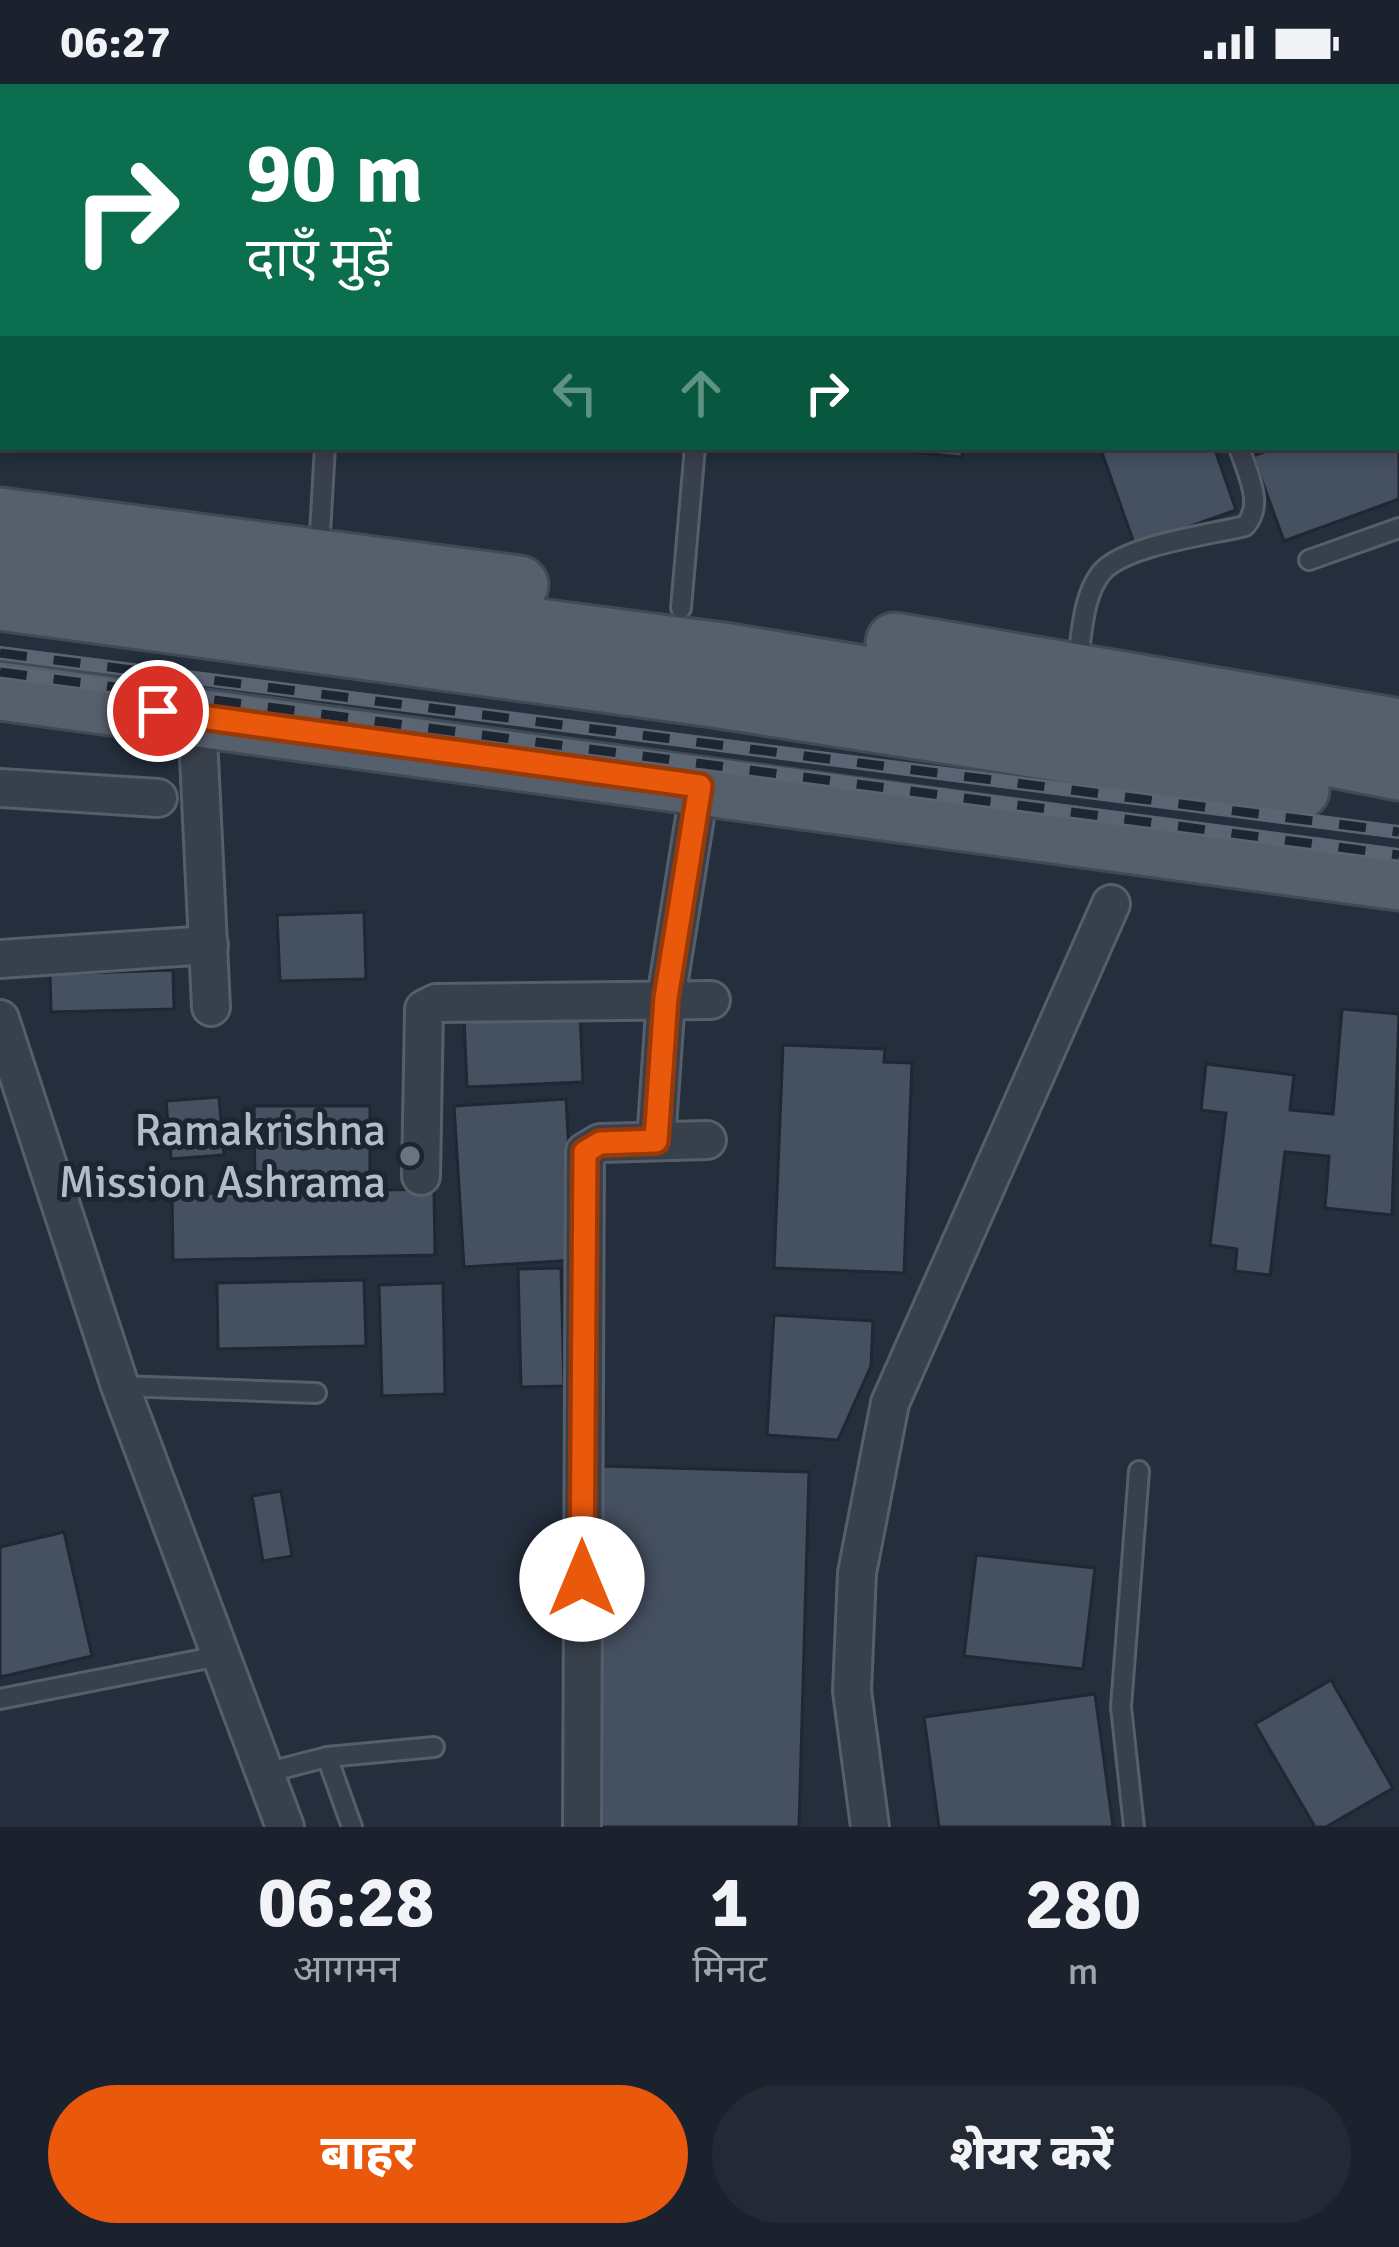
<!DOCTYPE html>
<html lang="hi">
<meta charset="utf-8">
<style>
body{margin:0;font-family:Signika,"Noto Sans Devanagari",sans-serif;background:#242a35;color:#f1f3f6;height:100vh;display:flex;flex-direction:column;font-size:45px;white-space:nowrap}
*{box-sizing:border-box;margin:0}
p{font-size:39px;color:#a0a4aa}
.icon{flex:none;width:66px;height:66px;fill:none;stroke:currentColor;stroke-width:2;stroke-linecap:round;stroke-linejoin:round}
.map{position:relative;height:1743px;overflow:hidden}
.side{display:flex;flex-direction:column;background:#1b222d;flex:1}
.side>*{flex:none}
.banner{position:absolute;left:0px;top:0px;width:1401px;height:366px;box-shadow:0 6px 18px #0003,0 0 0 3px #393f49;background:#0b6e4f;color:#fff;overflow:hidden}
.pin{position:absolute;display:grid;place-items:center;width:102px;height:102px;color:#fff;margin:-51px;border:6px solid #fff;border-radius:50%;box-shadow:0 3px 12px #0007}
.me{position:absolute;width:132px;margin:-66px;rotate:0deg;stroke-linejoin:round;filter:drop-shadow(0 0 9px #0008)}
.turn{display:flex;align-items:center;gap:42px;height:252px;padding:0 48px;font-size:54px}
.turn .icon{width:156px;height:156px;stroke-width:2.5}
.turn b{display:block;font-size:84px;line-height:102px}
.lanes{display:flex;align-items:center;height:114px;padding:0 48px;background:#0003;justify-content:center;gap:60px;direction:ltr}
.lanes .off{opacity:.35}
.eta{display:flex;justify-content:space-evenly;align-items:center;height:204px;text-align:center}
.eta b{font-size:72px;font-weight:800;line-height:84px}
.primary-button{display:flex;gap:24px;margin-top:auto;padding:24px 48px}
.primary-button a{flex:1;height:138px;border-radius:72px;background:#ea580c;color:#fff;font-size:48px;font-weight:800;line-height:138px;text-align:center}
.primary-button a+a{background:#242a35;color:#f1f3f6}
.status{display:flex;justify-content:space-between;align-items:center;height:84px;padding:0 60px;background:#1b222d;direction:ltr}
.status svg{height:33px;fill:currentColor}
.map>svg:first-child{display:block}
</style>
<div class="status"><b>06:27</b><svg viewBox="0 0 49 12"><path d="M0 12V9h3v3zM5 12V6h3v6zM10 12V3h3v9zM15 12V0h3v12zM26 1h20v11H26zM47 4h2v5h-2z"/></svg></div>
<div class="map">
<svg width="1399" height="1743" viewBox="0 0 1399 1743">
<rect width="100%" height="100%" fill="#242e3c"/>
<g fill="#455060" stroke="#1f2733" stroke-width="3">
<path d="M0 0H26L3 3V70Z"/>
<path d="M67 0H358L67 3Z"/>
<path d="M1285 0H1372L1373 3H1275Z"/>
<path d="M0 122H3V203L0 202Z"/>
<path d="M1399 261V415L1284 457 1253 372 1277 363H1398Z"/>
<path d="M858 363H963L962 373Z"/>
<path d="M1100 363H1214L1236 426 1135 462Z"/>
<path d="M364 828 366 895 280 897 277 831Z"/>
<path d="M173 886 174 925 51 928 50 890Z"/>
<path d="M1342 925 1399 930 1392 1131 1325 1124 1329 1072 1285 1068 1270 1191 1235 1187 1237 1165 1210 1161 1226 1029 1201 1026 1206 980 1294 991 1290 1026 1333 1030Z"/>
<path d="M580 929 583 998 467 1003 464 934Z"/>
<path d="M783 961 885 965 884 978 912 979 904 1189 774 1184Z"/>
<path d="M219 1013 224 1071 171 1075 166 1017Z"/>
<path d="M566 1015 575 1176 464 1183 454 1022Z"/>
<path d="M254 1022H370V1102H255Z"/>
<path d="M434 1105 435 1171 173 1176 172 1110Z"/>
<path d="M561 1184 564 1302 521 1303 518 1185Z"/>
<path d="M364 1196 366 1262 218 1265 217 1199Z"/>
<path d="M443 1199 445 1310 382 1312 379 1201Z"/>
<path d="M774 1231 873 1237 871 1282 838 1356 767 1351Z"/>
<path d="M601 1382 809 1388 799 1743H591Z"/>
<path d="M281 1407 292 1472 263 1477 252 1412Z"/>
<path d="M64 1448 92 1572 0 1593V1463Z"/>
<path d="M976 1471 1095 1484 1083 1585 964 1572Z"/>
<path d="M1331 1596 1393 1704 1326 1743H1315L1255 1640Z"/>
<path d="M1095 1610 1113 1743H939L924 1633Z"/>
</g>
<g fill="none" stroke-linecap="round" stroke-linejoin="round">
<g stroke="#565e6a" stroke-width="24">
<g id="lane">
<path d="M1123 0 1125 3"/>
<path d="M53 3 54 0"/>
<path d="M384 3 385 0"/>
<path d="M1242 3 1250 0"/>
<path d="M0 104 3 105"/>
<path d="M1398 111 1399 110"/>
<path d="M0 225H3"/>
<path d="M0 283H3"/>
<path d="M319 466 325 363"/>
<path d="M1309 476 1399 444"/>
<path d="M681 524 695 363"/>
<path d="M1077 581C1082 553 1082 513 1101 489 1124 461 1209 451 1245 442 1265 420 1247 389 1239 363"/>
<path d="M120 1302 316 1309"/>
<path d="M0 1615 219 1572"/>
<path d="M327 1673 352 1743"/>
<path d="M265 1689 327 1673 434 1663"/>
<path d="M1134 1743 1121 1623 1139 1387"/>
</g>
</g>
<g stroke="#565e6a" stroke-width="42">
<g id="street">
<path d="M197 632 211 923"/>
<path d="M0 704 158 714"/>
<path d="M0 875 209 861"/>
<path d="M0 935 120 1302 285 1743"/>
<path d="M656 1057 666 914 700 702"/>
<path d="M421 1092 424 925 436 919 711 916"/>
<path d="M582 1743 585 1068 600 1059 707 1056"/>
<path d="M870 1743 852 1607 857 1489 890 1319 1111 820"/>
</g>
</g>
<g stroke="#414955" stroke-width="63">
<g id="primary">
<path d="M0 433 519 501"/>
<path d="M0 474 730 569 1160 640 1399 687"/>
<path d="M0 517 714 614 1300 706"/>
<path d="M895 558 1399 644"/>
<path d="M0 607 1399 797"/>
</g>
</g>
<use href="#lane" stroke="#38404c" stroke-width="18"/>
<use href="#street" stroke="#38404c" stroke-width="36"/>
<use href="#primary" stroke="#565f6c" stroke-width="57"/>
<g stroke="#5a6473" stroke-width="14">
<g id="rail">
<path d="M0 569 1399 748"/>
<path d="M0 588 1399 771"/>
</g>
</g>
<use href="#rail" stroke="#1d2531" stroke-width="9" stroke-dasharray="27" stroke-linecap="butt"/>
</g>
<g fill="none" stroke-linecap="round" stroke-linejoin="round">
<g stroke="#983908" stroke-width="30">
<path id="route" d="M158 627 700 702 666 914 656 1057 600 1059 585 1068 582 1495"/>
</g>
<use href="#route" stroke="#ea580c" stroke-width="21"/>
</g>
<circle fill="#6b7280" stroke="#1d2531" stroke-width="4.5" cx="410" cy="1072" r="12"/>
<g text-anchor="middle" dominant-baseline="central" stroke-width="10" stroke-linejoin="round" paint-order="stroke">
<g font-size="45" fill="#b3bbc8" stroke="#1d2531" text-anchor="end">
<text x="386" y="1046">Ramakrishna<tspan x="386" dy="52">Mission Ashrama</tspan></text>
</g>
</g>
</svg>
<div class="pin" style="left:158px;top:627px;background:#d93025"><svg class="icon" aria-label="arrive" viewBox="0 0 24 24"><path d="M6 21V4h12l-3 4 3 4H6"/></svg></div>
<svg class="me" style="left:582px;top:1495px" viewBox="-20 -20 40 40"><circle r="19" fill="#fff"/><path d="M0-13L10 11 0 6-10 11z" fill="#ea580c"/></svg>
<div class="banner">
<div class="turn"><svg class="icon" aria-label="right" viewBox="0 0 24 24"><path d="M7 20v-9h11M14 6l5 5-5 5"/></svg><div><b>90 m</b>दाएँ मुड़ें</div></div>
<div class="lanes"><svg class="icon off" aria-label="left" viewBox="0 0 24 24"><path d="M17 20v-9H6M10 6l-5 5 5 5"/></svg><svg class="icon off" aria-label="ahead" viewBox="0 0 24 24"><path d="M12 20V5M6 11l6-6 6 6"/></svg><svg class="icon" aria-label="right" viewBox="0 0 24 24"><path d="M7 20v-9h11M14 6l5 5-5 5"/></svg></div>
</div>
</div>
<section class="side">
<div class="eta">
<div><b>06:28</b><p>आगमन</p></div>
<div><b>1</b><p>मिनट</p></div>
<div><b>280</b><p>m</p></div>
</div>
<div class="primary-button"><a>बाहर</a><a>शेयर करें</a></div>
</section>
